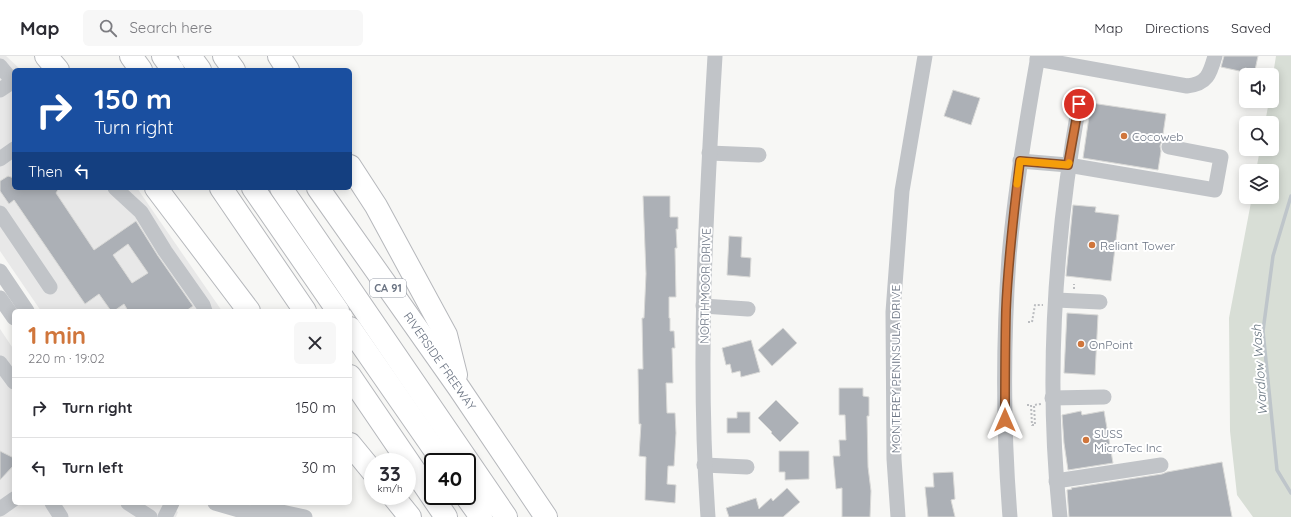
<!DOCTYPE html>
<meta charset="utf-8">
<style>
body{margin:0;font-family:Quicksand,sans-serif;background:#f7f7f7;color:#2b2b33;height:100vh;display:flex;flex-direction:column;font-size:15px;white-space:nowrap}
*{box-sizing:border-box;margin:0}
p{font-size:13px;color:#7c7c81}
.icon{flex:none;width:22px;height:22px;fill:none;stroke:currentColor;stroke-width:2;stroke-linecap:round;stroke-linejoin:round}
.map{position:relative;flex:1;overflow:hidden}
.drawer{position:absolute;left:12px;top:253px;width:340px;height:196px;display:flex;flex-direction:column;background:#fff;border-radius:6px;box-shadow:0 2px 10px #0003}
.drawer>*{flex:none}
.banner{position:absolute;left:12px;top:12px;width:340px;height:122px;border-radius:6px;box-shadow:0 2px 10px #0003;background:#1a4fa0;color:#fff;overflow:hidden}
.tools{position:absolute;left:1239px;top:12px;display:grid;gap:8px}
.tools a{display:grid;place-items:center;width:40px;height:40px;border-radius:6px;background:#fff;box-shadow:0 2px 10px #0003;font-size:20px}
.speed{position:absolute;left:364px;top:397px;display:flex;gap:8px;font-size:20px;font-weight:700;text-align:center}
.speed>*{display:grid;place-content:center;width:52px;height:52px;border-radius:50%;background:#fff;box-shadow:0 2px 10px #0003;line-height:1}
.speed small{font-size:10px;font-weight:400}
.speed .limit{border:2px solid #111;border-radius:6px;background:#fff;color:#111}
.pin{position:absolute;display:grid;place-items:center;width:34px;height:34px;color:#fff;margin:-17px;border:2px solid #fff;border-radius:50%;box-shadow:0 1px 4px #0007}
.me{position:absolute;width:44px;margin:-22px;rotate:0deg;stroke-linejoin:round;filter:drop-shadow(0 0 3px #0008)}
.turn{display:flex;align-items:center;gap:14px;height:84px;padding:0 16px;font-size:18px}
.turn .icon{width:52px;height:52px;stroke-width:2.5}
.turn b{display:block;font-size:28px;line-height:34px}
.then{display:flex;align-items:center;height:38px;padding:0 16px;background:#0003;gap:8px;font-size:15px}
.round{display:grid;place-items:center;flex:none;width:42px;height:42px;border-radius:6px;background:#f7f7f7}
.summary{display:flex;align-items:center;justify-content:space-between;height:68px;padding:0 16px}
h1{font-size:24px;font-weight:800;line-height:30px;color:#d0763c}
ul{padding:0;list-style:none}
li{display:flex;align-items:center;gap:12px;height:60px;padding:0 16px;border-top:1px solid #e1e1e2}
li div{flex:1}
li b{display:block;font-size:15px}
li em{font-style:normal}
header{display:flex;align-items:center;gap:24px;box-sizing:border-box;height:56px;padding:0 20px;background:#fff;border-bottom:1px solid #e1e1e2}
header strong{font-size:19px}
nav{display:flex;gap:22px;margin-inline-start:auto;font-size:14px}
.search{width:280px;height:36px;background:#f7f7f7;display:flex;align-items:center;gap:10px;box-sizing:border-box;padding:0 14px;border-radius:6px;color:#7c7c81;font-size:15px}
.map>svg:first-child{display:block}
</style>
<header>
<strong>Map</strong>
<div class="search"><svg class="icon" aria-label="search" viewBox="0 0 24 24"><circle cx="10" cy="10" r="6"/><path d="M15 15l6 6"/></svg>Search here</div>
<nav><a>Map</a><a>Directions</a><a>Saved</a></nav>
</header>
<div class="map">
<svg width="1291" height="461" viewBox="0 0 1291 461">
<rect width="100%" height="100%" fill="#f7f7f5"/>
<g fill="#e8e8e8">
<path d="M0 0H6L21 14H14V132H137L222 255H41L0 195Z"/>
<path d="M0 273 14 294V447H161L178 456 176 461H0Z"/>
</g>
<path fill="#d8ded6" d="M1276 0H1291V461H1253L1237 439 1230 375 1229 262 1252 141H1272V115H1256L1260 93H1272V67H1265L1269 45H1272V25Z"/>
<g fill="none" stroke-linecap="round" stroke-linejoin="round">
<path stroke="#bec5ca" stroke-width="3.5" d="M1291 140 1273 200 1263 275 1277 414 1291 437"/>
</g>
<g fill="#acb0b6" stroke="#d9d9d7" fill-rule="evenodd">
<path d="M1224 0H1258L1255 14 1245 12 1244 16 1221 11Z"/>
<path d="M953 34 980 42 971 69 944 60Z"/>
<path d="M1091 47 1166 58 1162 85 1160 90 1161 95 1158 114 1083 102Z"/>
<path d="M8 120 14 122V132H59L56 137 94 194 136 165 158 200 193 250 186 255H128L124 248 114 255H111L99 238 85 248 14 144 9 148 0 135V125ZM128 188 148 217 132 227 113 199Z"/>
<path d="M643 140H670V161H678V173H676L677 192H675L676 241H669V262H670V275H674L675 292H672L673 327H666L667 357H675L676 377 674 410H668L667 428 676 429 675 447 645 444 646 401 639 400 641 368H639L638 313H643L642 262H644L646 218Z"/>
<path d="M1073 149 1096 151 1095 156 1119 159 1111 225 1066 220Z"/>
<path d="M729 180 742 181 741 201 751 202 750 221 727 219Z"/>
<path d="M1067 257 1098 259 1095 319 1064 317Z"/>
<path d="M783 272 797 287 772 310 758 294Z"/>
<path d="M751 284 760 316 741 321 740 315 732 317 730 308 726 309 722 292Z"/>
<path d="M839 332H863V340L869 341V360H867L868 411 871 435 870 461H842V432L836 433 833 400H840L839 384H846L845 359H839Z"/>
<path d="M776 344 799 367 780 386 771 377 772 376 758 362Z"/>
<path d="M1081 355 1082 359 1104 355 1113 407 1068 414 1064 387 1062 359Z"/>
<path d="M737 356H750V377H727V362H737Z"/>
<path d="M0 395 14 402V409L0 424Z"/>
<path d="M779 395H809V423L785 424V416H779Z"/>
<path d="M1222 406 1232 461H1069L1067 434 1072 433 1071 432 1162 418 1167 416Z"/>
<path d="M953 416 955 443 951 444 955 461H928L925 431H934L933 417Z"/>
<path d="M787 432 800 446 783 461H729L726 452 756 442 759 453 771 442 773 445Z"/>
</g>
<g fill="none" stroke-linecap="round" stroke-linejoin="round">
<g stroke="#b6b8bc" stroke-width="24">
<g id="highway">
<path d="M46 0 58 14"/>
<path d="M131 0 141 14"/>
<path d="M163 0 173 14"/>
<path d="M190 0 200 14"/>
<path d="M224 0 234 14"/>
<path d="M279 0 288 14"/>
<path d="M350 110 376 150 446 279 456 319"/>
<path d="M156 132 249 255"/>
<path d="M221 132 305 255"/>
<path d="M253 132 338 255"/>
<path d="M281 132 506 461"/>
<path d="M318 132 459 332 546 461"/>
<path d="M350 272 443 406"/>
<path d="M350 320 446 461"/>
<path d="M350 388 373 416"/>
<path d="M393 440 410 461"/>
<path d="M466 440 481 461"/>
</g>
</g>
<g stroke="#bbbdc0" stroke-width="2" stroke-dasharray="2 2" stroke-linecap="butt">
<path d="M1074 233V228"/>
<path d="M1028 266H1032L1035 249H1043"/>
<path d="M1027 349H1031L1032 369H1035L1034 349 1041 348"/>
</g>
<g stroke="#c1c4c8" stroke-width="15">
<path d="M1037 3 1187 30C1207 28 1210 18 1215 0"/>
<path d="M0 10 10 22 11 25 9 28 0 34"/>
<path d="M709 97 759 99"/>
<path d="M0 103 14 93"/>
<path d="M1020 105 1068 109 1215 134 1221 101 1169 91"/>
<path d="M115 132 141 156 165 195 203 249 205 255"/>
<path d="M0 157 50 231"/>
<path d="M0 215 27 255"/>
<path d="M0 242 14 262"/>
<path d="M1056 244 1100 246"/>
<path d="M703 250 748 253"/>
<path d="M0 307 14 326"/>
<path d="M1052 342 1104 341"/>
<path d="M704 409 747 411"/>
<path d="M1056 425 1161 409"/>
<path d="M52 447 61 461"/>
<path d="M128 447 150 461"/>
<path d="M215 447 249 457 268 453 305 461"/>
<path d="M0 453 14 443"/>
<path d="M165 461 172 447"/>
<path d="M708 461C697 307 706 153 715 0"/>
<path d="M898 461 894 403 893 256 902 135 925 0"/>
<path d="M1010 461C1003 374 1003 287 1009 201 1015 133 1026 67 1038 0"/>
<path d="M1060 461C1045 323 1055 183 1079 48"/>
</g>
<use href="#highway" stroke="#fff" stroke-width="22"/>
</g>
<g fill="none" stroke-linecap="round" stroke-linejoin="round">
<g stroke="#874d27" stroke-width="10">
<path id="route" d="M1005 364C1005 328 1005 291 1006 254 1008 204 1014 154 1020 105L1068 109 1079 48"/>
</g>
<use href="#route" stroke="#d0763c" stroke-width="7"/>
<path stroke="#f59e0b" stroke-width="7" d="M1017 128 1020 105 1068 109 1069 107"/>
</g>
<g fill="#d0763c" stroke="#fff" stroke-width="1.5">
<circle cx="1124" cy="80" r="4"/>
<circle cx="1092" cy="189" r="4"/>
<circle cx="1081" cy="288" r="4"/>
<circle cx="1086" cy="384" r="4"/>
</g>
<g text-anchor="middle" dominant-baseline="central" stroke-width="4" stroke-linejoin="round" paint-order="stroke">
<rect fill="#fff" stroke="#979da8" stroke-width="1" x="370" y="223" width="36" height="18" rx="3"/>
<g font-size="11" font-weight="bold" fill="#6a7382">
<text x="388" y="232">CA 91</text>
</g>
<g font-size="12" fill="#6a7382" stroke="#fff" text-anchor="start">
<text x="1132" y="80">Cocoweb</text>
<text x="1100" y="189">Reliant Tower</text>
<text x="1089" y="288">OnPoint</text>
<text x="1094" y="377">SUSS<tspan x="1094" dy="14">MicroTec Inc</tspan></text>
</g>
<g font-size="12" fill="#6a7382" stroke="#fff">
<text transform="translate(705 230) rotate(-89)">NORTHMOOR DRIVE</text>
<text transform="translate(440 305) rotate(55)">RIVERSIDE FREEWAY</text>
<text transform="translate(895 313) rotate(-90)">MONTEREY PENINSULA DRIVE</text>
</g>
<g font-size="13" font-style="italic" fill="#65737e" stroke="#fff">
<text transform="translate(1259 314) rotate(-94)">Wardlow Wash</text>
</g>
</g>
</svg>
<div class="tools">
<a><svg class="icon" aria-label="sound" viewBox="0 0 24 24"><path d="M4 9h4l5-4v14l-5-4H4zM17 9q2 3 0 6"/></svg></a>
<a><svg class="icon" aria-label="search" viewBox="0 0 24 24"><circle cx="10" cy="10" r="6"/><path d="M15 15l6 6"/></svg></a>
<a><svg class="icon" aria-label="layers" viewBox="0 0 24 24"><path d="M12 4l9 5-9 5-9-5zM3 14l9 5 9-5"/></svg></a>
</div>
<div class="speed"><div>33<small>km/h</small></div><div class="limit">40</div></div>
<div class="pin" style="left:1079px;top:48px;background:#d93025"><svg class="icon" aria-label="arrive" viewBox="0 0 24 24"><path d="M6 21V4h12l-3 4 3 4H6"/></svg></div>
<svg class="me" style="left:1005px;top:364px" viewBox="-20 -20 40 40"><path d="M0-17L14 15 0 8-14 15z" fill="#d0763c" stroke="#fff" stroke-width="4"/></svg>
<div class="banner">
<div class="turn"><svg class="icon" aria-label="right" viewBox="0 0 24 24"><path d="M7 20v-9h11M14 6l5 5-5 5"/></svg><div><b>150 m</b>Turn right</div></div>
<div class="then">Then<svg class="icon" aria-label="left" viewBox="0 0 24 24"><path d="M17 20v-9H6M10 6l-5 5 5 5"/></svg></div>
</div>
<section class="drawer">
<div class="summary"><div><h1>1 min</h1><p>220 m · 19:02</p></div><a class="round"><svg class="icon" aria-label="close" viewBox="0 0 24 24"><path d="M6 6l12 12M18 6L6 18"/></svg></a></div>
<ul>
<li><svg class="icon" aria-label="right" viewBox="0 0 24 24"><path d="M7 20v-9h11M14 6l5 5-5 5"/></svg><div><b>Turn right</b></div><em>150 m</em></li>
<li><svg class="icon" aria-label="left" viewBox="0 0 24 24"><path d="M17 20v-9H6M10 6l-5 5 5 5"/></svg><div><b>Turn left</b></div><em>30 m</em></li>
</ul>
</section>
</div>
